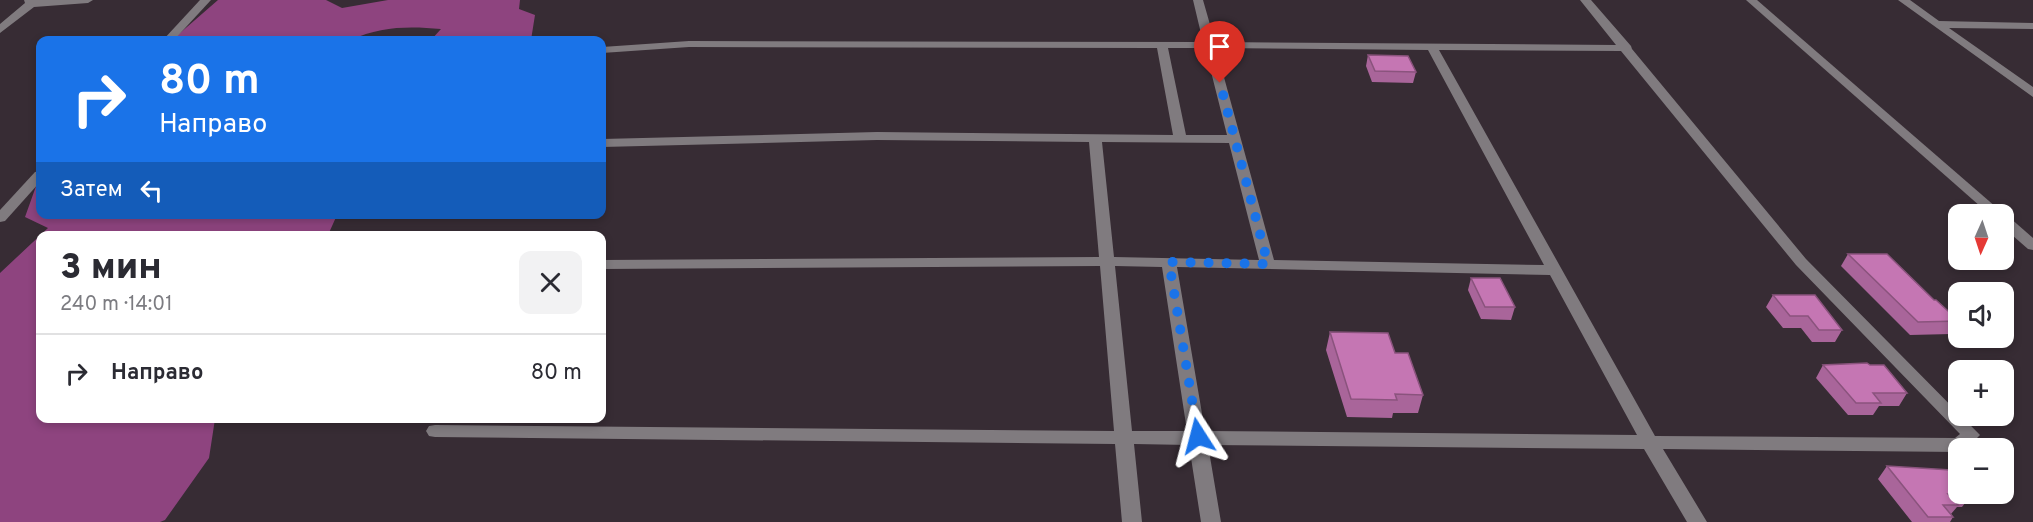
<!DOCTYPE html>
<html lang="ru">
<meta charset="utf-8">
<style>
body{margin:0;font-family:Overpass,sans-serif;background:#f2f2f3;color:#2b2b33;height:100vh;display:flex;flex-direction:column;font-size:22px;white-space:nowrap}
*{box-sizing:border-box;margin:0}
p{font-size:20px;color:#7c7c81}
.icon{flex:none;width:33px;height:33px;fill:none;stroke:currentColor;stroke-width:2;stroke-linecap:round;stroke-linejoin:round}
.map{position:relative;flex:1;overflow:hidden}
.drawer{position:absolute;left:36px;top:231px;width:570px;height:192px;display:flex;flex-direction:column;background:#fff;border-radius:12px;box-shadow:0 3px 9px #0003}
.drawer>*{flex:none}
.hud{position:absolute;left:36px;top:36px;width:570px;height:183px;border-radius:12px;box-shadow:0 3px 9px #0003;background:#1a73e8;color:#fff;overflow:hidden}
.needle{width:39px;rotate:183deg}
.fabs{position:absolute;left:1948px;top:204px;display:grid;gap:12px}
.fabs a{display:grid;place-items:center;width:66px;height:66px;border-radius:12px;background:#fff;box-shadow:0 3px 9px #0003;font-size:30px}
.pin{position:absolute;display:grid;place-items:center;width:51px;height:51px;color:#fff;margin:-62px -26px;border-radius:50% 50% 50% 0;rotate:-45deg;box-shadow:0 0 6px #0007}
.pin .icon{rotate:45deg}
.me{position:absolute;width:66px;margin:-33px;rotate:351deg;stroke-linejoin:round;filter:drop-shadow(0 0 4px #0008)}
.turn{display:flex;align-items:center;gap:21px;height:126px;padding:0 24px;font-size:27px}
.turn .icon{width:78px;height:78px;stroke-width:2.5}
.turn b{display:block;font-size:42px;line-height:51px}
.then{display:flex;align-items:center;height:57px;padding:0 24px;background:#0003;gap:12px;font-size:22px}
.round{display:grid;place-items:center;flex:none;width:63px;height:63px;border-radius:12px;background:#f2f2f3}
.summary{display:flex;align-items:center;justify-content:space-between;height:102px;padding:0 24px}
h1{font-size:36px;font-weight:800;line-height:45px}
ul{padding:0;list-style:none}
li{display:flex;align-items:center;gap:18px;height:78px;padding:0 24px;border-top:2px solid #e1e1e2}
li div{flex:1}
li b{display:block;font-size:22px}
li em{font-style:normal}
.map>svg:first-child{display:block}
</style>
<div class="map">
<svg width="2033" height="522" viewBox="0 0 2033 522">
<rect width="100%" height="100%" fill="#372c34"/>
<g fill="#8e447f">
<path d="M218 0H326L342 8 388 0H520L519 9 535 15 531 40H431L441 29C410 26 380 26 351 40H172Z"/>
<path d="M40 175V214L337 215 328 235 40 236V418L215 419 209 458 165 520 160 522H0V273L48 228 25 217Z"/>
</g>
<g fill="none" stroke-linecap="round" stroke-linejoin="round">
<g fill="#807b7f" fill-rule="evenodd">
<path d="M24 0H93L88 3 34 7 0 33V24L25 3Z"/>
<path d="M200 0H211L174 40H163Z"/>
<path d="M1193 0H1203L1215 42 1616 45 1580 0H1591L1631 46 1632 49 1806 259 1980 435 1967 448H1959V452L1663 449 1707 522H1687L1644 449 1208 445 1221 522H1201L1189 445 1134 444 1142 522H1122L1115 444 435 437 429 436 426 431 429 426 435 425 1114 431 1100 266 602 269V260L1099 257 1089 142 877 140 602 147V139L877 132 1173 135 1157 48 689 47 602 53V47L689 41 1203 42ZM1168 48H1205L1227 135H1186ZM1216 48 1428 50 1544 265 1274 260ZM1439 50 1621 51 1796 265 1960 434 1955 438 1655 436ZM1102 142 1229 143 1259 260 1114 257ZM1115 266 1162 267 1187 431H1132ZM1177 267 1550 275 1637 435 1205 431Z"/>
<path d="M1746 0H1757L2004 214H1989Z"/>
<path d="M1898 0H1910L1939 21 2033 23V29L1949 28 2033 87V97Z"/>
<path d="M40 171V182L5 221 0 222V210L35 172Z"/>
<path d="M2004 216 2009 217 2033 238V250L2028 249 2004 228Z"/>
</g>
</g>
<g fill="#a9659a">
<path d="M1368 55 1416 72 1413 83 1372 82 1366 66Z"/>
<path d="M1848 254 1934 300 1959 321 1951 334 1910 335 1841 266Z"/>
<path d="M1471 278 1515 307 1511 320 1481 319 1468 290Z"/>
<path d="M1773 295 1842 330 1835 342H1812L1801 328H1783L1766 307Z"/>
<path d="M1330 332 1395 353 1423 395 1418 413H1393L1392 418 1347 417 1326 350Z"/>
<path d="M1823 365H1870L1907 393 1899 406H1879L1873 415H1848L1816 378Z"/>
<path d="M1887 466 1972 494 1962 507H1957L1951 514 1953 517 1950 522H1912L1878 479Z"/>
</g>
<g fill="#c576b3" stroke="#8a537d" stroke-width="1.5">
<path d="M1368 55 1408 56 1416 72 1375 71Z"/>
<path d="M1848 254H1887L1934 300H1936L1959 321 1918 322Z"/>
<path d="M1471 278H1500L1515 307H1485Z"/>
<path d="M1773 295H1815L1842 330H1819L1808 316H1790Z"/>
<path d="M1330 332 1388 333 1395 353H1408L1423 395 1395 394 1397 400 1351 399Z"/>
<path d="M1867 363 1870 365H1884L1907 393H1873L1881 403H1856L1823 365Z"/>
<path d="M1887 466 1951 470 1959 479V494H1972H1948L1958 505H1943L1953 517H1928Z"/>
</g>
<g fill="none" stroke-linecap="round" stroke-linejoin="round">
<path stroke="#1a73e8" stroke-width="10" stroke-dasharray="0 18" d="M1198 436 1169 262 1268 264 1220 83"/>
</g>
</svg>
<div class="fabs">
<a><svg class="needle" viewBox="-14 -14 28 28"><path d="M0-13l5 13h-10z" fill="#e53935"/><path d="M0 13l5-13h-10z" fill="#7c7c81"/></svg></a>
<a><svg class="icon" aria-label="sound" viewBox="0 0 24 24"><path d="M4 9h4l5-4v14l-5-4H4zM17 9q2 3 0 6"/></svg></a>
<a>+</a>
<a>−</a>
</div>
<div class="pin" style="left:1220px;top:83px;background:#d93025"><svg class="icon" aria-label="arrive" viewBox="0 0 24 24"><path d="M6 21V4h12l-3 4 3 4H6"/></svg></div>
<svg class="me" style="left:1198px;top:436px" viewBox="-20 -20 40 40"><path d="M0-17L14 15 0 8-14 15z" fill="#1a73e8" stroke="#fff" stroke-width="4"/></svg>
<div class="hud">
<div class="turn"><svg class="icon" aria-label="right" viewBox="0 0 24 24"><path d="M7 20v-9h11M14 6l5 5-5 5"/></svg><div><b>80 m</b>Направо</div></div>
<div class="then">Затем<svg class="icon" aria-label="left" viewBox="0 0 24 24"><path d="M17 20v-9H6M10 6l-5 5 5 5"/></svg></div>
</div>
<section class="drawer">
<div class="summary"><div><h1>3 мин</h1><p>240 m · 14:01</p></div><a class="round"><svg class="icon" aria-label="close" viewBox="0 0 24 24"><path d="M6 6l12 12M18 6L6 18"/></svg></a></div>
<ul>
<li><svg class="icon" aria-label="right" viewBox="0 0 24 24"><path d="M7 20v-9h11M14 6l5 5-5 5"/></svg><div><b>Направо</b></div><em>80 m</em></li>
</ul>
</section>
</div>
